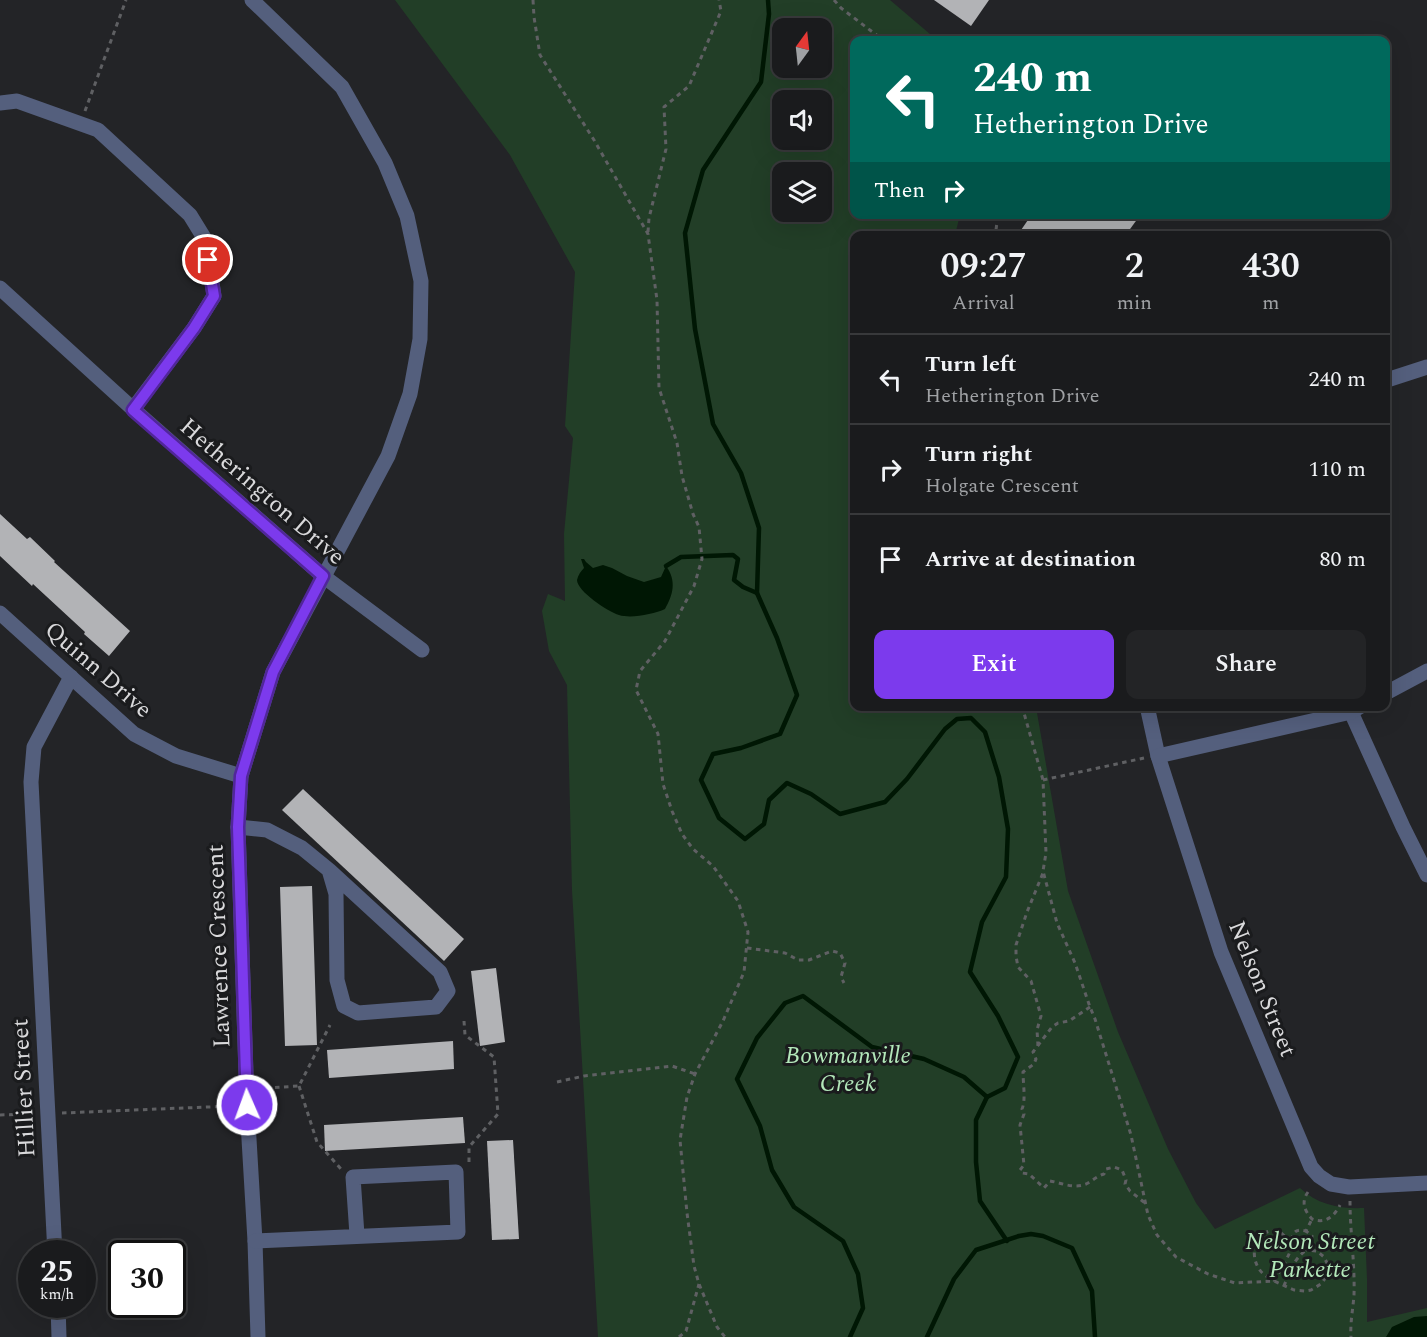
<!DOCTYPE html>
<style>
body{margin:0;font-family:Spectral,serif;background:#232426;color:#f1f3f6;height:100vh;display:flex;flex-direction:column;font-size:22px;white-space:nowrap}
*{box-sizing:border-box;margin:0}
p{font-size:20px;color:#9fa1a4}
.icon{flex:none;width:33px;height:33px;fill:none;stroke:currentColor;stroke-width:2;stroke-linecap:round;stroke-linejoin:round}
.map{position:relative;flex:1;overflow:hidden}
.drawer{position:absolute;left:850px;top:231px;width:540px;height:480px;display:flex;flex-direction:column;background:#1a1b1d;border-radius:12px;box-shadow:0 6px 24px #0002,0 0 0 2px #38393b}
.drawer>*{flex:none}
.top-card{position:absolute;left:850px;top:36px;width:540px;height:183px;border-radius:12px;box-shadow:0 6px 24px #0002,0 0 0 2px #38393b;background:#00695c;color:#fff;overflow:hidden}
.needle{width:39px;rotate:15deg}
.controls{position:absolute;left:772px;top:18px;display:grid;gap:12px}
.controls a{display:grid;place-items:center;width:60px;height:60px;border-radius:12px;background:#1a1b1d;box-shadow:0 6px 24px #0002,0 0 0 2px #38393b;font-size:30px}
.speed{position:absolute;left:18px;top:1240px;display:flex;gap:12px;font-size:30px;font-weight:700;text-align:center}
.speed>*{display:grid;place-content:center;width:78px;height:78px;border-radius:50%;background:#1a1b1d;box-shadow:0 6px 24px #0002,0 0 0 2px #38393b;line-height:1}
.speed small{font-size:15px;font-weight:400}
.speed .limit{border:3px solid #111;border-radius:9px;background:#fff;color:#111}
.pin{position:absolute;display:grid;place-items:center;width:51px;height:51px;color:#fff;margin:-26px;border:3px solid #fff;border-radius:50%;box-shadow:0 2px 6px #0007}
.me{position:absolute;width:66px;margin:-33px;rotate:358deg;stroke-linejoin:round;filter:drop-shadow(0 0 4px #0008)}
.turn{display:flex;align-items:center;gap:21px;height:126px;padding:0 24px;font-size:27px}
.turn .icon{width:78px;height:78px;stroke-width:2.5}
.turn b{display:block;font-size:42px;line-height:51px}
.then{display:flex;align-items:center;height:57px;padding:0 24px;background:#0003;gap:12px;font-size:22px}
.eta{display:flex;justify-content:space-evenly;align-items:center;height:102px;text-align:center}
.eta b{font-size:36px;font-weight:600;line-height:42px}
.button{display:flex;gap:12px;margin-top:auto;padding:12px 24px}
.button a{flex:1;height:69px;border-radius:12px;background:#7c3aed;color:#fff;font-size:24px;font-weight:600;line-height:69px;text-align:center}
.button a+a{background:#232426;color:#f1f3f6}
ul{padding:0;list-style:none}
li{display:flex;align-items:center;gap:18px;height:90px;padding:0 24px;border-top:2px solid #38393b}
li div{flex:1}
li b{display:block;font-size:22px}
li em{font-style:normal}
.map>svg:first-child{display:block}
</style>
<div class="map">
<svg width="1427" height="1337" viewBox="0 0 1427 1337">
<rect width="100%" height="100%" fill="#232427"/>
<path fill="#223e27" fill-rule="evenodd" d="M395 0H890L937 40H855V214L960 215 955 235 855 236V706L1036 707 1068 891 1118 1032 1168 1149 1196 1203 1215 1229 1300 1188C1318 1205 1340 1209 1364 1208L1367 1279V1322L1427 1308V1337H598L572 890 567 685 549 651 542 611 548 594 565 601 564 534 573 438 565 426 575 272 510 155ZM783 28H822V68H783ZM783 100H822V140H783ZM783 172H822V212H783Z"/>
<g fill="#001704">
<path d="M581 559H584L586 562 593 568 603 565 612 568 627 576 644 582 661 577 666 566C677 581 673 595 665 609 654 614 631 619 619 615 608 612 577 591 577 580 578 575 581 571 584 568Z"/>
<path d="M1427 1316V1337H1386L1392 1327 1414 1317Z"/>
</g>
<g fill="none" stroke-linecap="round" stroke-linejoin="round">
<g stroke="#001704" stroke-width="4.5">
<path d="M768 0 769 14 761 82 703 170 685 233 695 329 713 424 741 473 759 528 757 593 777 638 797 695 780 734 741 748 713 754 701 780 719 818 745 839 764 824 769 800 787 783 811 794 840 814 885 802 907 779 945 729 957 719 971 718 985 732 999 777 1008 829 1006 877 982 922 970 972 998 1016 1018 1057 1005 1088 987 1097 964 1077 924 1059 872 1047 803 996 785 1003 757 1038 737 1079 760 1126 772 1170 794 1207 843 1241 858 1274 863 1308 850 1337"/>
<path d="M666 566 681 557 733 555 738 559 734 580 743 587 757 593"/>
<path d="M987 1097 976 1120V1162L980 1201 1007 1241"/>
<path d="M927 1337 954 1279 976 1250 1019 1236 1031 1234 1043 1236 1072 1248 1092 1291 1095 1337"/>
</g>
</g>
<g fill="#b2b3b6">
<path d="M934 0H989L971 26Z"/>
<path d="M1032 214H1141L1125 236H1017Z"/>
<path d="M0 514 27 539 30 537 55 561 54 562 130 631 109 656 84 634 85 632 33 584 32 586 0 556Z"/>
<path d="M303 789 464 939 444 961 282 810Z"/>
<path d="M312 886 317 1045 285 1046 280 887Z"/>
<path d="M496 968 505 1042 480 1046 471 971Z"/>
<path d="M453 1041 454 1069 329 1078 327 1050Z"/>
<path d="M463 1117 465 1143 325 1151 324 1125Z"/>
<path d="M513 1140 519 1239 492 1240 487 1141Z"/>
</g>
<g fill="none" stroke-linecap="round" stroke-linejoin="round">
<g stroke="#5f6063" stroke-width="3" stroke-dasharray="4.5 4.5" stroke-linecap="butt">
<path d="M533 0 534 17 540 55 594 140 648 234 657 300 659 388 677 443 682 476 693 514 699 527 702 559 694 586 665 641 640 671 636 690 658 734 663 784 672 811 682 834 693 849 713 866 738 901 748 932 744 972 723 1021 695 1074 687 1097 680 1140 687 1213 694 1266 699 1284 717 1327 725 1337"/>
<path d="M834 0 841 8 883 40"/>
<path d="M85 111 126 0"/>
<path d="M648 232 649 218 666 149 664 107 689 86 721 11 719 0"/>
<path d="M990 236 996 230 998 214"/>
<path d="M1022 706 1043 780 1046 853 1043 871 1057 923 1075 963 1090 1007 1095 1019 1131 1135 1148 1215 1157 1235 1176 1257 1208 1274 1235 1283 1274 1281 1294 1290 1305 1291 1311 1290 1321 1284 1324 1280 1328 1270V1265L1324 1257 1317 1251 1307 1250 1290 1241 1279 1231C1257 1227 1248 1252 1259 1269 1263 1275 1268 1277 1274 1281"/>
<path d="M1043 780 1144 758"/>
<path d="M747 948 785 953 798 960H809L832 951 840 953 845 963 841 977 844 983"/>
<path d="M1090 1007 1069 1021 1058 1023 1052 1027 1033 1052 1036 1059 1034 1064 1023 1072C1023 1083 1026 1100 1022 1109L1024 1114 1020 1125 1024 1165 1020 1170 1022 1173 1029 1174 1044 1188 1050 1181C1062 1183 1073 1189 1086 1184 1092 1181 1097 1176 1104 1174L1106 1169 1114 1167 1122 1170 1126 1180 1125 1184 1130 1191 1145 1203"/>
<path d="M464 1021 465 1035 494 1057 498 1114 469 1147V1162"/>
<path d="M1038 1046 1037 1030 1041 1016 1031 981 1018 967 1016 956V945L1027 912 1043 873"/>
<path d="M557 1082 584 1076 672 1066 695 1074"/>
<path d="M299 1086 317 1142 341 1169"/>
<path d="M266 1088 299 1086 330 1025"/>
<path d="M62 1113 232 1106"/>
<path d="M0 1115 34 1114"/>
<path d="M1308 1192C1301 1202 1304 1210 1312 1219 1325 1224 1334 1217 1340 1205"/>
<path d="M1350 1201C1350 1232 1355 1263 1354 1295 1353 1309 1350 1323 1351 1337"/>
<path d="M1274 1281C1279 1272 1285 1263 1289 1254 1293 1244 1288 1226 1306 1231L1312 1219"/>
<path d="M1284 1286C1287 1278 1290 1269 1295 1262 1301 1252 1311 1249 1312 1236L1306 1231"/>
<path d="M679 1337 686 1331 699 1284"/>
</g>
<g stroke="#545f7d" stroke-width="15">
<path d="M252 0 342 87 385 163 407 216 421 281 420 339 410 394 388 456 273 672 241 776 238 827 247 1105 255 1241 258 1337"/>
<path d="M0 103 17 101 98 130 190 215 206 241 214 296 194 328 133 409"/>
<path d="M0 288 133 409 323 576 422 650"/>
<path d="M1390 379 1427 367"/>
<path d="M0 613 134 734 176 756 241 776"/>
<path d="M1386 693 1427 671"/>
<path d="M1147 706 1158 756 1221 952 1311 1167 1319 1176 1331 1184 1349 1187 1427 1183"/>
<path d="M1351 712 1403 827 1427 875"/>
<path d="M1158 756 1351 712 1361 706"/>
<path d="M238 827 267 830 302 848 329 870 440 972 448 991 436 1007 358 1013 344 1006 337 980 336 894 329 870"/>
<path d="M255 1241 458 1232 456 1172 353 1177 357 1235"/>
<path d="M55 1254 31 782 34 747 71 677"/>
<path d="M58 1305 59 1337"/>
</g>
</g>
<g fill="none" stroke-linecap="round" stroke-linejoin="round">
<g stroke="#51269a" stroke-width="15">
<path id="route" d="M208 260 214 296 194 328 133 410 323 576 273 672 241 776 238 827 247 1105"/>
</g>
<use href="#route" stroke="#7c3aed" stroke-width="10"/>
</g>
<g text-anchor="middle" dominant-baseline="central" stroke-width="6" stroke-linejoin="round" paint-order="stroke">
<g font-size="24" fill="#d9d9db" stroke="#1a1b1d">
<text transform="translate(262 492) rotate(41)">Hetherington Drive</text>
<text transform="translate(98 670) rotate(41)">Quinn Drive</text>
<text transform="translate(219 946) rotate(-92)">Lawrence Crescent</text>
<text transform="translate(1262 989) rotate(68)">Nelson Street</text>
<text transform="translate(24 1088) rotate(-93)">Hillier Street</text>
</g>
<g font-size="24" font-style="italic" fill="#b3e8ba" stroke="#1a1b1d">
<text x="848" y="1056">Bowmanville<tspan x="848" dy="28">Creek</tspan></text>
<text x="1310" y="1242">Nelson Street<tspan x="1310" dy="28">Parkette</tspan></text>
</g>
</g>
</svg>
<div class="controls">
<a><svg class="needle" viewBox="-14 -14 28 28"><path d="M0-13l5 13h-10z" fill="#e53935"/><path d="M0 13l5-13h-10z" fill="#9fa1a4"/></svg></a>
<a><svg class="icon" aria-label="sound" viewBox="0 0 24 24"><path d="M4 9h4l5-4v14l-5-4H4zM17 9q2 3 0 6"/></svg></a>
<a><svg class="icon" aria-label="layers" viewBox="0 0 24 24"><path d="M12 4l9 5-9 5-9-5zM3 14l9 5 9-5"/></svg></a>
</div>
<div class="speed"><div>25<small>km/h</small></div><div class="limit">30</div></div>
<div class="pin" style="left:208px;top:260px;background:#d93025"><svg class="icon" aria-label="arrive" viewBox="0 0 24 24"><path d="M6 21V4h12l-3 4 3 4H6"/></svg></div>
<svg class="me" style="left:247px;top:1105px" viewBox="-20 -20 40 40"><circle r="17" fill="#7c3aed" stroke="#fff" stroke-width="3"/><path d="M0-11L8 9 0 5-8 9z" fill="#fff"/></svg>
<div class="top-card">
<div class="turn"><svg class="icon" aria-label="left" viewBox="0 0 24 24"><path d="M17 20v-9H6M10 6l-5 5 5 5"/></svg><div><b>240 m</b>Hetherington Drive</div></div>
<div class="then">Then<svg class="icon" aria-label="right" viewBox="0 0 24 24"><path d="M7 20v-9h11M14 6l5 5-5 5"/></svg></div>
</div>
<section class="drawer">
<div class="eta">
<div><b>09:27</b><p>Arrival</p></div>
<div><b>2</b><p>min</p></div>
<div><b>430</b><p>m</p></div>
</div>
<ul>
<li><svg class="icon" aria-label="left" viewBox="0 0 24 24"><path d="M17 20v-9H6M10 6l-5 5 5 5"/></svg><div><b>Turn left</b><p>Hetherington Drive</p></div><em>240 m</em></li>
<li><svg class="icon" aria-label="right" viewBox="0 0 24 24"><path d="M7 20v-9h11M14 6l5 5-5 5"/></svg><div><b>Turn right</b><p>Holgate Crescent</p></div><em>110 m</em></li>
<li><svg class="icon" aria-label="arrive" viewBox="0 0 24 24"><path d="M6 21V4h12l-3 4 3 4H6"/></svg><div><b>Arrive at destination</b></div><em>80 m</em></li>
</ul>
<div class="button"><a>Exit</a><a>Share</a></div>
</section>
</div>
